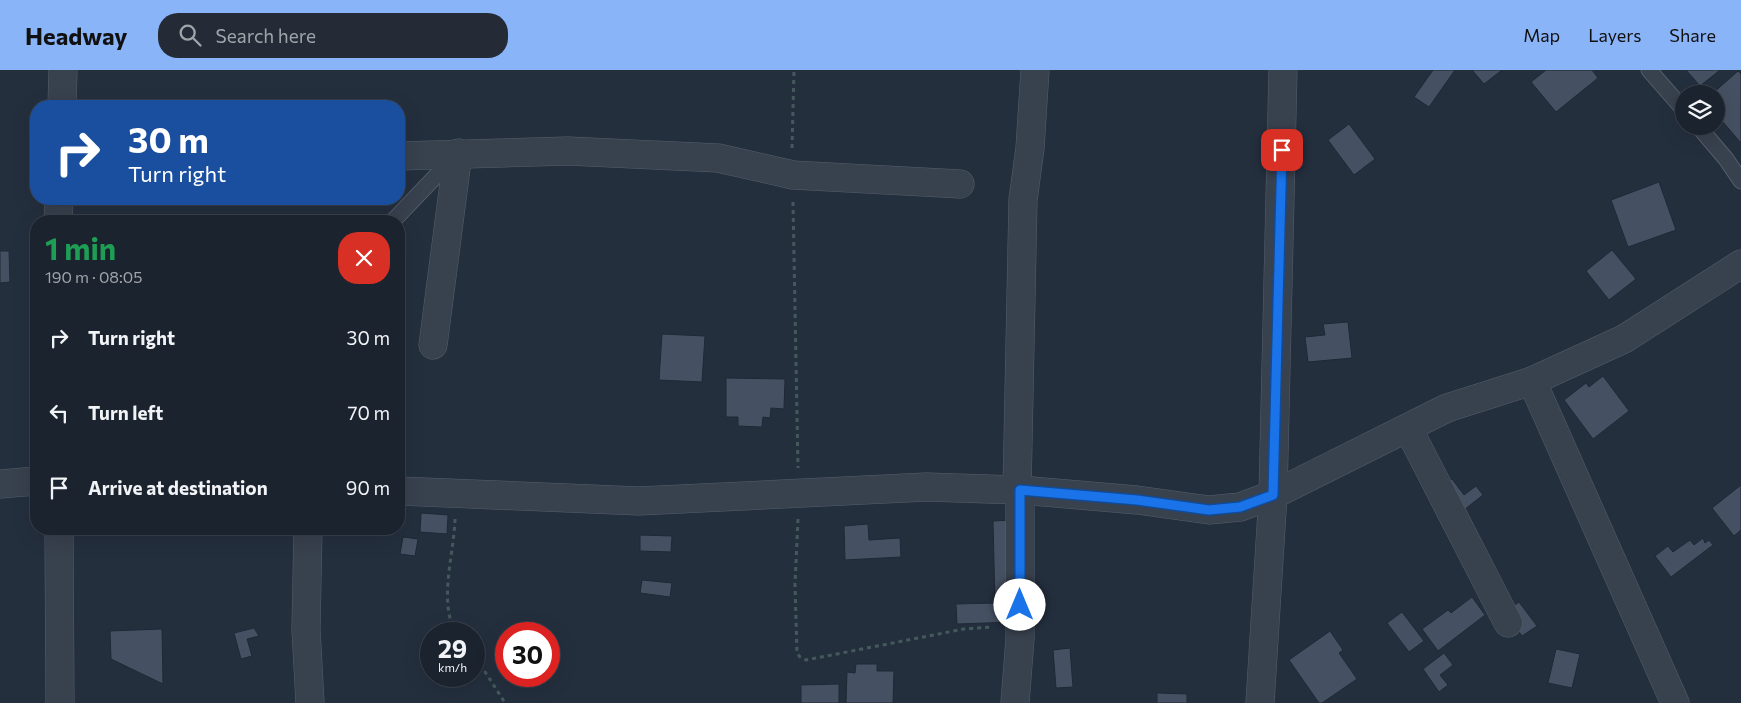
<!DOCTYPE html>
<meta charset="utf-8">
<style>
body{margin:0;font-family:Commissioner,sans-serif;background:#242b36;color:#f1f3f6;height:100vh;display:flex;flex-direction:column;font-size:19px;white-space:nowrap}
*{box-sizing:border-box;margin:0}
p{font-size:16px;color:#a0a4aa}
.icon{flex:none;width:28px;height:28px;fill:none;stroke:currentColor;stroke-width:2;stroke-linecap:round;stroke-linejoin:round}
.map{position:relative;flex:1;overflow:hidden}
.panel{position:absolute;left:30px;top:145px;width:375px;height:320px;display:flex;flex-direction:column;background:#1b232e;border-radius:20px;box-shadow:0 5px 20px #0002,0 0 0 1px #39404a}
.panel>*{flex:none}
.guide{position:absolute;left:30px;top:30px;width:375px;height:105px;border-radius:20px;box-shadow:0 5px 20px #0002,0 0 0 1px #39404a;background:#1a4fa0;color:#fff;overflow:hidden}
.tools{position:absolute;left:1675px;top:15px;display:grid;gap:10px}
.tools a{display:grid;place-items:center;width:50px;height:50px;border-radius:50%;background:#1b232e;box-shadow:0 5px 20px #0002,0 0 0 1px #39404a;font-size:25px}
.speed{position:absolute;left:420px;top:552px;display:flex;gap:10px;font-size:25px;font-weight:700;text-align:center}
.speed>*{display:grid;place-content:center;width:65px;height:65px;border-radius:50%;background:#1b232e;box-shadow:0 5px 20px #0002,0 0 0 1px #39404a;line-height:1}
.speed small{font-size:12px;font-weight:400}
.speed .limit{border:8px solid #d22;background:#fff;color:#111}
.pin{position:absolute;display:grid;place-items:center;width:42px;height:42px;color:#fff;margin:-21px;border-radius:10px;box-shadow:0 2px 8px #0006}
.me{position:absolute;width:55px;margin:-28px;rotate:0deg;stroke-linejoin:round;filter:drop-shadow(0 0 4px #0008)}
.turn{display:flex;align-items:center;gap:18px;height:105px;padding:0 15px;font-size:22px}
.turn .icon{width:65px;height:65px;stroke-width:2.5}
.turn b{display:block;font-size:35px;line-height:42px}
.round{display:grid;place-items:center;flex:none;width:52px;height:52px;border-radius:20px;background:#242b36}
.summary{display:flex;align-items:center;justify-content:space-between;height:85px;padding:0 15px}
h1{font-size:30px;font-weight:700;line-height:38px;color:#1e9e55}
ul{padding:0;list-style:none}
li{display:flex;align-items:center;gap:15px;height:75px;padding:0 15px}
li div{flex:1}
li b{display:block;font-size:19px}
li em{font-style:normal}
header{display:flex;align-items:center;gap:30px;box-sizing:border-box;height:70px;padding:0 25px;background:#8ab4f8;color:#111}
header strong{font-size:24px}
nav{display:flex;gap:28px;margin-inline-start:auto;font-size:18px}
.search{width:350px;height:45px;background:#242b36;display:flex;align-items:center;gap:12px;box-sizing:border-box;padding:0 18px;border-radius:20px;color:#a0a4aa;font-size:19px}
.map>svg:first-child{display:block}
</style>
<header>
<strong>Headway</strong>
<div class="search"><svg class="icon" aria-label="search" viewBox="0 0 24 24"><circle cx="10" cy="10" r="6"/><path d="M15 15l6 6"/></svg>Search here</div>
<nav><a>Map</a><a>Layers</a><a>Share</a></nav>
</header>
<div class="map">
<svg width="1741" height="633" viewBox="0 0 1741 633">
<rect width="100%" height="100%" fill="#242f3e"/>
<g fill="#455162" stroke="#1f2835">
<path d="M1433 0H1455L1429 37 1414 27Z"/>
<path d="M1472 0H1502L1484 14Z"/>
<path d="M1546 0H1592L1598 8 1556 42 1531 12Z"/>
<path d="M1686 0H1720L1700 16Z"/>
<path d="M1738 1 1741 4V73L1716 44V24H1712Z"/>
<path d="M1349 54 1375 89 1354 105 1328 70Z"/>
<path d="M1659 112 1676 160 1628 177 1611 130Z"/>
<path d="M1612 180 1636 209 1609 230 1586 201Z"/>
<path d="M0 181H9L10 212 0 213Z"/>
<path d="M1348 252 1352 288 1308 292 1305 267 1325 265 1323 254Z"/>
<path d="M662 264 705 266 702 312 659 310Z"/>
<path d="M1603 306 1629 341 1593 369 1564 330 1586 313 1589 317Z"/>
<path d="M726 308 785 309 784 339 771 338 770 348 763 347 762 357 738 356V347H726Z"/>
<path d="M1452 409 1464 425 1476 416 1483 425 1460 443 1441 418Z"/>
<path d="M1741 415V460L1734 466 1712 438Z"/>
<path d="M421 443 448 445 447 464 420 462Z"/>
<path d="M1012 450 1015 552 957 554 956 534 995 533 993 451Z"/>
<path d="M868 454 869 470 900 468 901 487 845 490 844 456Z"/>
<path d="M122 459H147L146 463 122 460Z"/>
<path d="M640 465 672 466 671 482 640 481Z"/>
<path d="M403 467 418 469 415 486 400 484Z"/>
<path d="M1703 468 1705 473 1709 470 1713 475 1671 507 1655 486 1668 476 1673 482 1690 470 1694 475Z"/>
<path d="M642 510 672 513 670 527 640 523Z"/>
<path d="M1472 527 1485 545 1438 581 1422 559 1448 540 1451 543Z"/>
<path d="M1519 532 1537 556 1522 566 1505 542Z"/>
<path d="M1402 542 1424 571 1409 582 1387 553Z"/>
<path d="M254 558 259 566 247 569 252 586 241 589 234 563Z"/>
<path d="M162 559 163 614 111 589 110 561Z"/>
<path d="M1330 561 1343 580 1339 583 1357 609 1322 633H1319L1289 590Z"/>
<path d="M1070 578 1073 617 1056 618 1053 580Z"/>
<path d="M1556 579 1580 584 1572 618 1548 613Z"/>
<path d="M1444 583 1453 595 1440 605 1448 615 1439 622 1423 599Z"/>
<path d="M856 594H877V601H894L893 633H846L847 602 855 603Z"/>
<path d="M839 614V633H801V615Z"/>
<path d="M1157 623 1187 624V633H1157Z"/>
</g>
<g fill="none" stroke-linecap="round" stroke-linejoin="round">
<g stroke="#565f6c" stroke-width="17">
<g id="lane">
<path d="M1649 0 1684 40"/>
<path d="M1698 56 1726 89 1741 111"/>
<path d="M393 151 455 86"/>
</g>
</g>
<g stroke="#565f6c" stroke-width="29">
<g id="street">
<path d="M62 36 63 0"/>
<path d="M399 86 568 81 718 88 793 105 960 114"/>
<path d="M58 151 59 129"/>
<path d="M433 275 458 83"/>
<path d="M1532 311 1675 633"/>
<path d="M1408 358 1508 553"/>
<path d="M0 414 36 411"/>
<path d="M1017 420 1023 130 1030 78 1035 0"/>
<path d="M399 421 639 431 926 417 1020 420 1137 430 1209 440 1240 437 1273 425 1447 338 1532 311 1624 269 1741 194"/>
<path d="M59 459 60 633"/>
<path d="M308 459 306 559 310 633"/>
<path d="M1015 633 1020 569V420"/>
<path d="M1260 633 1273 425 1283 0"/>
</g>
</g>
<g stroke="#44595c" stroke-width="3" stroke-dasharray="4 4" stroke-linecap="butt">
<path d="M792 78 794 0"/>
<path d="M793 132 798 398"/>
<path d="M455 449C454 485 438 531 456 564"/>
<path d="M798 449 795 514 797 583 800 587 806 590 964 559 993 557"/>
<path d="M474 589 482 597 505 633"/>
</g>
<use href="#lane" stroke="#38414e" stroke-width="15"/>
<use href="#street" stroke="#38414e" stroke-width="28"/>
</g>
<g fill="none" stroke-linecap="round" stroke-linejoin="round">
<g stroke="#114b97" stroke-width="12">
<path id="route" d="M1020 535V420L1137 430 1209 440 1240 437 1273 425 1282 80"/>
</g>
<use href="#route" stroke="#1a73e8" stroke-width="9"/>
</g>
</svg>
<div class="tools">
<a><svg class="icon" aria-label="layers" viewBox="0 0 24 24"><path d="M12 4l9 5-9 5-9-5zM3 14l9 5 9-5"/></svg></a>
</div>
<div class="speed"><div>29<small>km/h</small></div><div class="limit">30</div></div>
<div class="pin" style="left:1282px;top:80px;background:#d93025"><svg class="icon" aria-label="arrive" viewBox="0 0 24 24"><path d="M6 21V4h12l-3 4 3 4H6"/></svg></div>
<svg class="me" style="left:1020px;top:535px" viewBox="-20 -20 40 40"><circle r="19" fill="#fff"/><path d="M0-13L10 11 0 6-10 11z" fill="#1a73e8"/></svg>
<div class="guide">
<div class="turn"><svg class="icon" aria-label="right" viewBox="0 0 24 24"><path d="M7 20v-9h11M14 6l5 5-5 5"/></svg><div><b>30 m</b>Turn right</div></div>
</div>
<section class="panel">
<div class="summary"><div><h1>1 min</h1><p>190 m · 08:05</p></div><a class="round" style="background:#d93025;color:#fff"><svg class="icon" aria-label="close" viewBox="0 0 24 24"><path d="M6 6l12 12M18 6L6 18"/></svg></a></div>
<ul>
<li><svg class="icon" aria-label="right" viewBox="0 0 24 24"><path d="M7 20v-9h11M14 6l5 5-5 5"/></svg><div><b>Turn right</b></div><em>30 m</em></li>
<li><svg class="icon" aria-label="left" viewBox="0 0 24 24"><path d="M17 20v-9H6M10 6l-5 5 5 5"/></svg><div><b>Turn left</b></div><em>70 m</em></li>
<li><svg class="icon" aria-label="arrive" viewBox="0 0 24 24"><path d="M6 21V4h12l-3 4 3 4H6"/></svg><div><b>Arrive at destination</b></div><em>90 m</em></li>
</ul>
</section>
</div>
